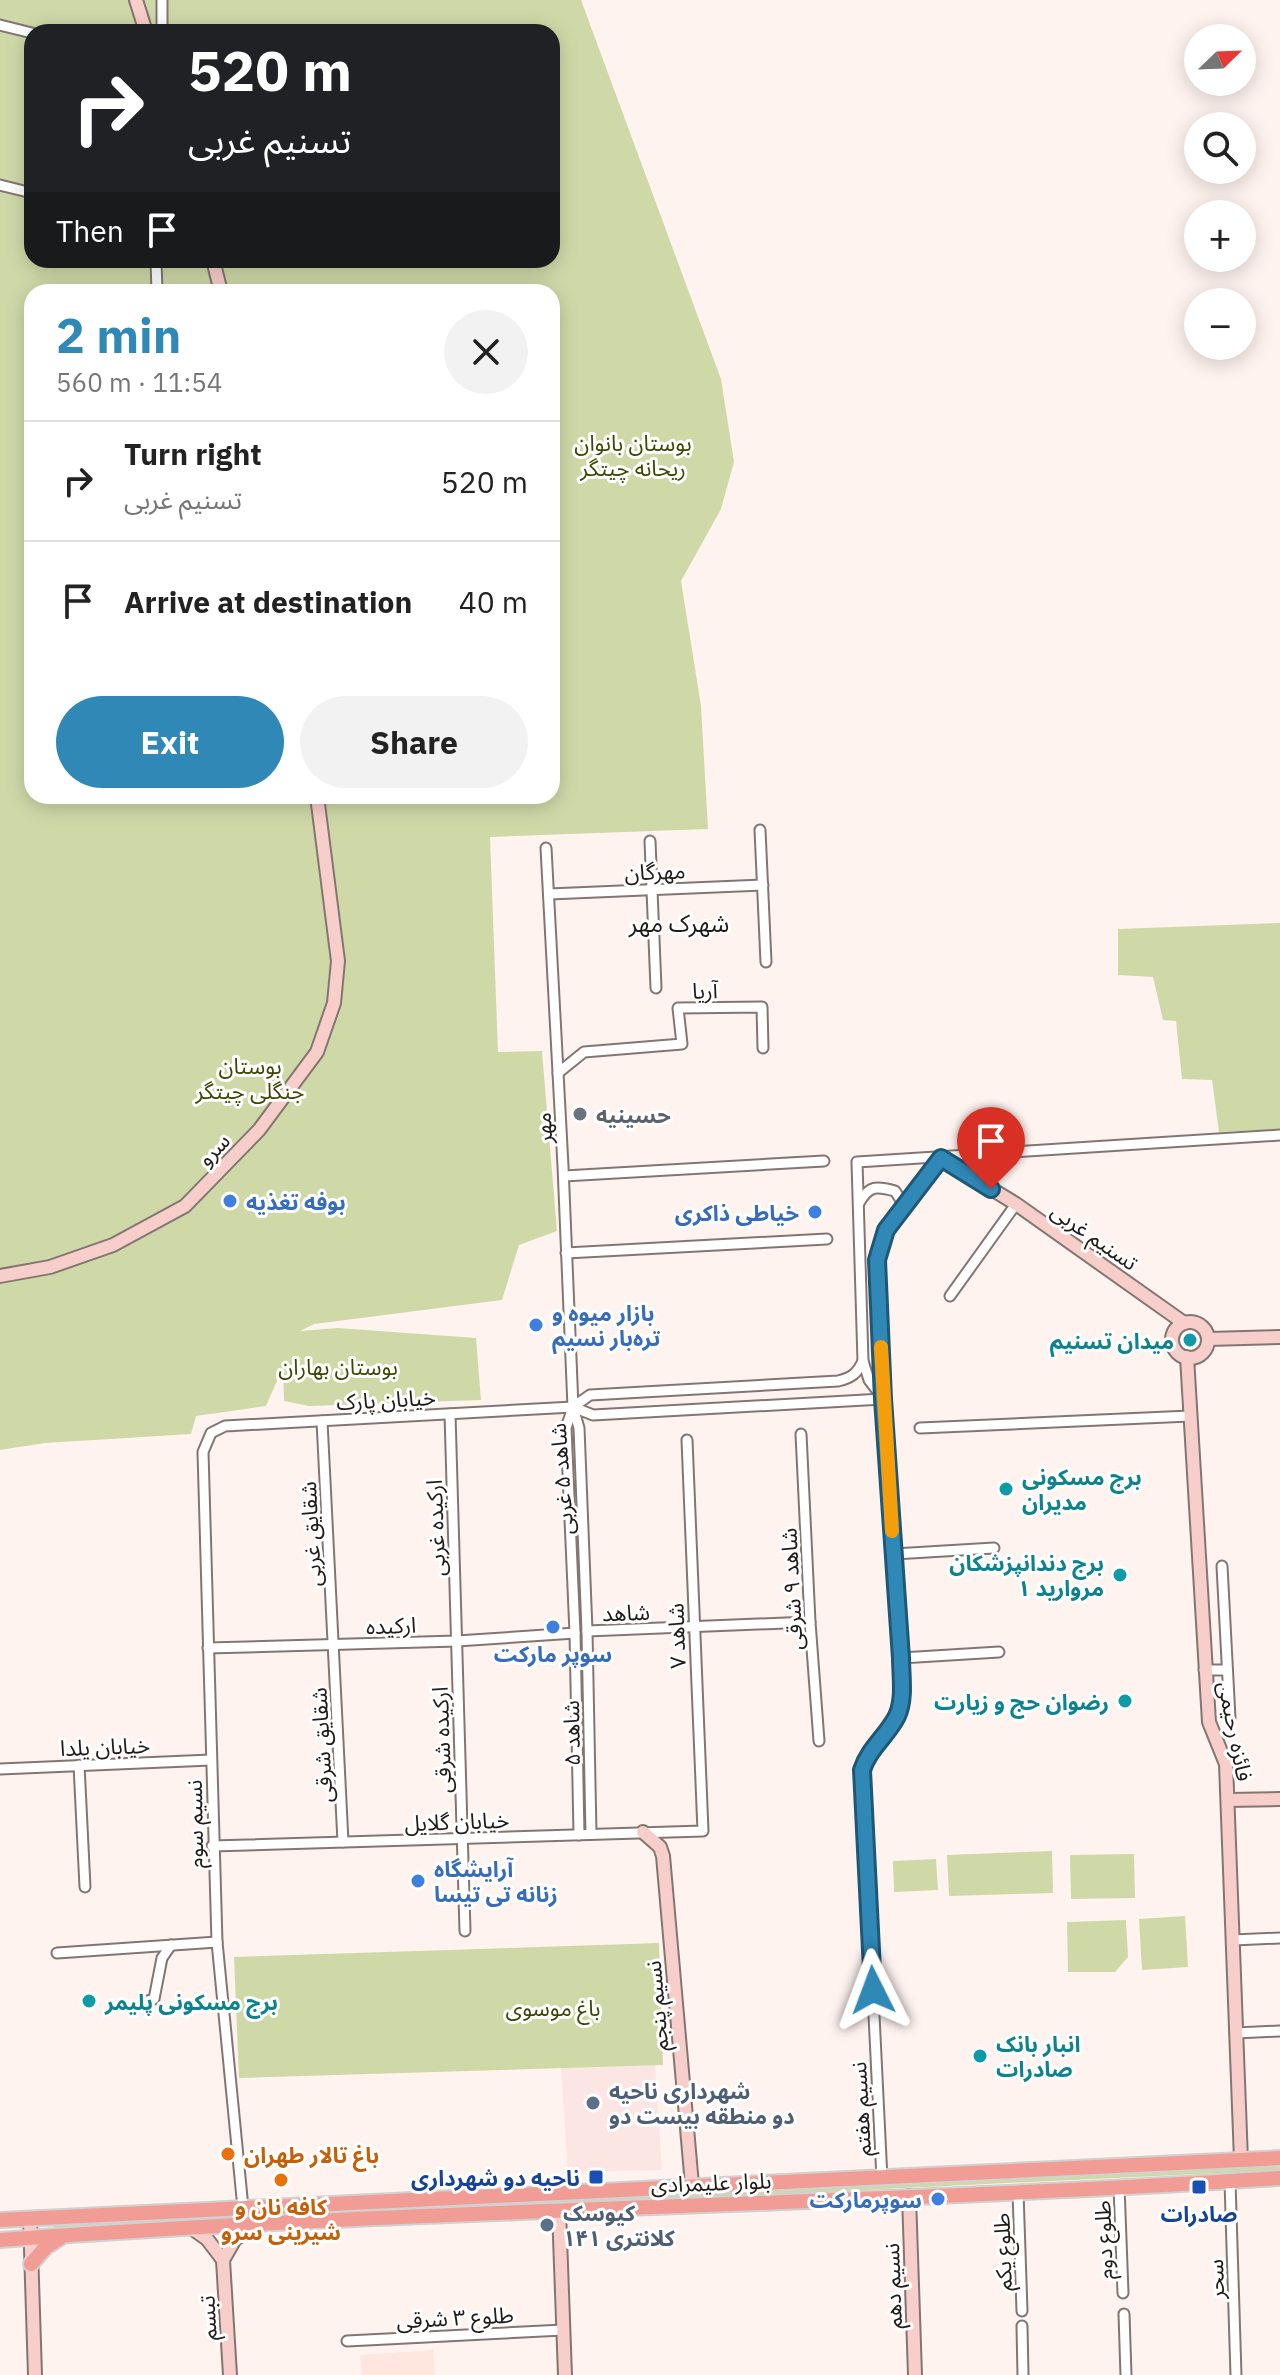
<!DOCTYPE html>
<meta charset="utf-8">
<style>
body{margin:0;font-family:"IBM Plex Sans","Noto Sans Arabic",sans-serif;background:#f2f2f2;color:#222;height:100vh;display:flex;flex-direction:column;font-size:30px;white-space:nowrap}
*{box-sizing:border-box;margin:0}
p{font-size:26px;color:#767676}
.icon{flex:none;width:44px;height:44px;fill:none;stroke:currentColor;stroke-width:2;stroke-linecap:round;stroke-linejoin:round}
.map{position:relative;flex:1;overflow:hidden}
.details{position:absolute;left:24px;top:284px;width:536px;height:520px;display:flex;flex-direction:column;background:#fff;border-radius:24px;box-shadow:0 4px 20px #0003}
.details>*{flex:none}
.banner{position:absolute;left:24px;top:24px;width:536px;height:244px;border-radius:24px;box-shadow:0 4px 20px #0003;background:#202124;color:#fff;overflow:hidden}
.needle{width:52px;rotate:67deg}
.buttons{position:absolute;left:1184px;top:24px;display:grid;gap:16px}
.buttons a{display:grid;place-items:center;width:72px;height:72px;border-radius:50%;background:#fff;box-shadow:0 4px 20px #0003;font-size:40px}
.pin{position:absolute;display:grid;place-items:center;width:68px;height:68px;color:#fff;margin:-82px -34px;border-radius:50% 50% 50% 0;rotate:-45deg;box-shadow:0 0 8px #0007}
.pin .icon{rotate:45deg}
.me{position:absolute;width:88px;margin:-44px;rotate:357deg;stroke-linejoin:round;filter:drop-shadow(0 0 6px #0008)}
.turn{display:flex;align-items:center;gap:28px;height:168px;padding:0 32px;font-size:36px}
.turn .icon{width:104px;height:104px;stroke-width:2.5}
.turn b{display:block;font-size:56px;line-height:68px}
.then{display:flex;align-items:center;height:76px;padding:0 32px;background:#0003;gap:16px;font-size:30px}
.round{display:grid;place-items:center;flex:none;width:84px;height:84px;border-radius:42px;background:#f2f2f2}
.summary{display:flex;align-items:center;justify-content:space-between;height:136px;padding:0 32px}
h1{font-size:48px;font-weight:800;line-height:60px;color:#3088b6}
.cta{display:flex;gap:16px;margin-top:auto;padding:16px 32px}
.cta a{flex:1;height:92px;border-radius:48px;background:#3088b6;color:#fff;font-size:32px;font-weight:800;line-height:92px;text-align:center}
.cta a+a{background:#f2f2f2;color:#222}
ul{padding:0;list-style:none}
li{display:flex;align-items:center;gap:24px;height:120px;padding:0 32px;border-top:2px solid #e0e0e0}
li div{flex:1}
li b{display:block;font-size:30px}
li em{font-style:normal}
.map>svg:first-child{display:block}
</style>
<div class="map">
<svg width="1280" height="2375" viewBox="0 0 1280 2375">
<rect width="100%" height="100%" fill="#fff3ef"/>
<path fill="#fce6e3" d="M655 2065 662 2170 568 2172 561 2068Z"/>
<path fill="#ffe6de" d="M433 2350 435 2375H362L360 2355Z"/>
<g fill="#cfd9a8" fill-rule="evenodd">
<path d="M0 0H581L721 379 734 462 721 509 681 581 701 706 708 829 490 837 498 1052 542 1051 557 1231 519 1245 502 1300 314 1324 300 1331 338 1328 476 1338 481 1400 309 1406 284 1401 283 1367 266 1406 196 1416 191 1434 45 1443 0 1450ZM32 32H552V260H32ZM32 292H552V796H32Z"/>
<path d="M1280 923V1129L1219 1132 1212 1080 1182 1079 1176 1021 1163 1020 1153 977 1118 975V929Z"/>
<path d="M1052 1851 1053 1893 949 1896 947 1855Z"/>
<path d="M1134 1854 1135 1898 1071 1899 1070 1855Z"/>
<path d="M936 1859 938 1890 894 1892 893 1861Z"/>
<path d="M1185 1916 1188 1967 1142 1970 1139 1919Z"/>
<path d="M1126 1920 1128 1957 1115 1972H1068L1067 1922Z"/>
<path d="M659 1943 663 2065 239 2078 234 1957Z"/>
<path d="M1280 2164V2170L54 2229 53 2224 815 2189Z"/>
</g>
<g fill="none" stroke-linecap="round" stroke-linejoin="round">
<g stroke="#837672" stroke-width="13">
<g id="street">
<path d="M162 0V32"/>
<path d="M0 25 32 33"/>
<path d="M0 185 32 193"/>
<path d="M156 260 157 292"/>
<path d="M760 830 766 962"/>
<path d="M650 841 656 988"/>
<path d="M546 848 563 1166 573 1407 579 1428 587 1631 591 1834"/>
<path d="M549 894 763 885"/>
<path d="M558 1073 584 1052 682 1044 678 1008 762 1007 763 1048"/>
<path d="M564 1176 824 1161"/>
<path d="M859 1203C869 1185 877 1186 895 1191L904 1205"/>
<path d="M566 1253 827 1239"/>
<path d="M950 1296 1016 1204"/>
<path d="M882 1397 869 1380 863 1361 857 1162 1280 1135"/>
<path d="M573 1407 566 1428 575 1633 579 1835"/>
<path d="M573 1407 590 1395 838 1381C851 1378 857 1374 863 1361"/>
<path d="M450 1414 465 1931"/>
<path d="M322 1421 343 1842"/>
<path d="M920 1428 1190 1416"/>
<path d="M801 1434 810 1622 819 1741"/>
<path d="M894 1554 994 1548"/>
<path d="M1222 1566 1230 1718"/>
<path d="M587 1631 810 1622"/>
<path d="M208 1648 457 1641 575 1633"/>
<path d="M901 1658 999 1652"/>
<path d="M1204 1670H1227"/>
<path d="M79 1765 85 1887"/>
<path d="M0 1769 211 1760"/>
<path d="M212 1846 703 1831 687 1440"/>
<path d="M1233 1940 1280 1938"/>
<path d="M57 1953 217 1942"/>
<path d="M144 2002 154 1999 162 1958 171 1945"/>
<path d="M1236 2033 1280 2031"/>
<path d="M882 2179 862 1770 866 1757 899 1713 901 1700V1658L883 1399 877 1260 886 1230 941 1158"/>
<path d="M1230 2181 1236 2375"/>
<path d="M1119 2186 1123 2293"/>
<path d="M1018 2192 1022 2311"/>
<path d="M243 2208 217 1942 203 1452 211 1433 225 1426 573 1407 593 1415 883 1399"/>
<path d="M1124 2314 1126 2375"/>
<path d="M1022 2326 1023 2375"/>
<path d="M347 2341 563 2330"/>
</g>
</g>
<g stroke="#837672" stroke-width="16">
<g id="secondary">
<path d="M136 0 146 32"/>
<path d="M213 260 221 292"/>
<path d="M941 1158 1016 1204 1184 1323"/>
<path d="M0 1276 50 1267 113 1245 185 1206 259 1130 317 1052 334 1003 338 961 317 796"/>
<circle cx="1190" cy="1340" r="18"/>
<path d="M1208 1339 1280 1337"/>
<path d="M1187 1357 1209 1722 1226 1764 1241 2160"/>
<path d="M1228 1800 1280 1799"/>
<path d="M643 1832 660 1847 663 1856 692 2185"/>
<path d="M909 2196 915 2375"/>
<path d="M559 2210 565 2375"/>
<path d="M30 2218 35 2375"/>
<path d="M193 2229 207 2239 223 2260"/>
<path d="M230 2375 223 2260 235 2239 258 2225"/>
</g>
</g>
<g stroke="#d2d1d1" stroke-width="18">
<g id="primary">
<path d="M0 2220 1280 2158"/>
<path d="M0 2240C426 2208 854 2206 1280 2178"/>
<path d="M31 2264 46 2247 60 2238"/>
</g>
</g>
<use href="#street" stroke="#fff" stroke-width="9"/>
<use href="#secondary" stroke="#f8ceca" stroke-width="12"/>
<use href="#primary" stroke="#f19d96" stroke-width="14"/>
</g>
<g fill="none" stroke-linecap="round" stroke-linejoin="round">
<g stroke="#1f5876" stroke-width="20">
<path id="route" d="M873 1990 862 1770C869 1748 887 1736 897 1716 905 1699 901 1676 901 1658L883 1399 877 1260 886 1230 941 1158 991 1189"/>
</g>
<use href="#route" stroke="#3088b6" stroke-width="14"/>
<path stroke="#f59e0b" stroke-width="14" d="M881 1347 892 1531"/>
</g>
<circle fill="#6b7280" stroke="#fff" stroke-width="3" cx="580" cy="1114" r="8"/>
<g fill="#3f7fe0" stroke="#fff" stroke-width="3">
<circle cx="230" cy="1201" r="8"/>
<circle cx="815" cy="1212" r="8"/>
<circle cx="536" cy="1325" r="8"/>
<circle cx="553" cy="1627" r="8"/>
<circle cx="418" cy="1881" r="8"/>
<circle cx="938" cy="2199" r="8"/>
</g>
<g fill="#0f9aa8" stroke="#fff" stroke-width="3">
<circle cx="1190" cy="1340" r="8"/>
<circle cx="1006" cy="1489" r="8"/>
<circle cx="1120" cy="1575" r="8"/>
<circle cx="1125" cy="1701" r="8"/>
<circle cx="89" cy="2001" r="8"/>
<circle cx="980" cy="2056" r="8"/>
</g>
<g fill="#5c6f8a" stroke="#fff" stroke-width="3">
<circle cx="593" cy="2103" r="8"/>
<circle cx="547" cy="2225" r="8"/>
</g>
<g fill="#e8710a" stroke="#fff" stroke-width="3">
<circle cx="228" cy="2154" r="8"/>
<circle cx="281" cy="2180" r="8"/>
</g>
<g fill="#1a4fb4" stroke="#fff" stroke-width="3">
<rect x="588" y="2169" width="16" height="16" rx="4"/>
<rect x="1191" y="2179" width="16" height="16" rx="4"/>
</g>
<g text-anchor="middle" dominant-baseline="central" stroke-width="6" stroke-linejoin="round" paint-order="stroke">
<g font-size="22" fill="#3e4603" stroke="#fff">
<text x="633" y="442">بوستان بانوان<tspan x="633" dy="25">ریحانه چیتگر</tspan></text>
<text x="250" y="1065">بوستان<tspan x="250" dy="25">جنگلی چیتگر</tspan></text>
<text x="338" y="1366">بوستان بهاران</text>
<text x="553" y="2007">باغ موسوی</text>
</g>
<g font-size="22" fill="#1f1b19" stroke="#fff">
<text transform="translate(655 871) rotate(-2)">مهرگان</text>
<text transform="translate(705 990) rotate(-1)">آریا</text>
<text transform="translate(543 1128) rotate(-93)">مهر</text>
<text transform="translate(213 1149) rotate(-46)">سرو</text>
<text transform="translate(1095 1236) rotate(35)">تسنیم غربی</text>
<text transform="translate(386 1399) rotate(-3)">خیابان پارک</text>
<text transform="translate(561 1479) rotate(-94)">شاهد ۵ غربی</text>
<text transform="translate(435 1528) rotate(-92)">ارکیده غربی</text>
<text transform="translate(310 1534) rotate(-93)">شقایق غربی</text>
<text transform="translate(791 1589) rotate(-93)">شاهد ۹ شرقی</text>
<text transform="translate(626 1612) rotate(-2)">شاهد</text>
<text transform="translate(391 1625) rotate(-2)">ارکیده</text>
<text transform="translate(676 1636) rotate(-92)">شاهد ۷</text>
<text transform="translate(1236 1731) rotate(79)">فائزه رحیمی</text>
<text transform="translate(571 1733) rotate(-91)">شاهد ۵</text>
<text transform="translate(441 1740) rotate(-92)">ارکیده شرقی</text>
<text transform="translate(321 1745) rotate(-93)">شقایق شرقی</text>
<text transform="translate(105 1746) rotate(-2)">خیابان یلدا</text>
<text transform="translate(457 1821) rotate(-2)">خیابان گلایل</text>
<text transform="translate(194 1824) rotate(-91)">نسیم سوم</text>
<text transform="translate(656 2006) rotate(-95)">نسیم پنجم</text>
<text transform="translate(860 2109) rotate(-93)">نسیم هفتم</text>
<text transform="translate(711 2182) rotate(-2)">بلوار علیمرادی</text>
<text transform="translate(1103 2240) rotate(-92)">طلوع دوم</text>
<text transform="translate(1002 2252) rotate(-92)">طلوع یکم</text>
<text transform="translate(1215 2279) rotate(-92)">سحر</text>
<text transform="translate(892 2286) rotate(-92)">نسیم دهم</text>
<text transform="translate(455 2317) rotate(-3)">طلوع ۳ شرقی</text>
<text transform="translate(207 2318) rotate(-93)">تبسم</text>
</g>
<g font-size="22" font-weight="bold" fill="#5b616d" stroke="#fff" text-anchor="start">
<text x="596" y="1114">حسینیه</text>
</g>
<g font-size="22" font-weight="bold" fill="#366cbe" stroke="#fff" text-anchor="start">
<text x="246" y="1201">بوفه تغذیه</text>
<text x="799" y="1212" text-anchor="end">خیاطی ذاکری</text>
<text x="552" y="1312">بازار میوه و<tspan x="552" dy="25">تره‌بار نسیم</tspan></text>
<text x="553" y="1653" text-anchor="middle">سوپر مارکت</text>
<text x="434" y="1868">آرایشگاه<tspan x="434" dy="25">زنانه تی تیسا</tspan></text>
<text x="922" y="2199" text-anchor="end">سوپرمارکت</text>
</g>
<g font-size="22" font-weight="bold" fill="#0d838f" stroke="#fff" text-anchor="end">
<text x="1174" y="1340">میدان تسنیم</text>
<text x="1022" y="1476" text-anchor="start">برج مسکونی<tspan x="1022" dy="25">مدیران</tspan></text>
<text x="1104" y="1562">برج دندانپزشکان<tspan x="1104" dy="25">مروارید ۱</tspan></text>
<text x="1109" y="1701">رضوان حج و زیارت</text>
<text x="105" y="2001" text-anchor="start">برج مسکونی پلیمر</text>
<text x="996" y="2043" text-anchor="start">انبار بانک<tspan x="996" dy="25">صادرات</tspan></text>
</g>
<g font-size="22" font-weight="bold" fill="#4e5e75" stroke="#fff" text-anchor="start">
<text x="609" y="2090">شهرداری ناحیه<tspan x="609" dy="25">دو منطقه بیست دو</tspan></text>
<text x="563" y="2212">کیوسک<tspan x="563" dy="25">کلانتری ۱۴۱</tspan></text>
</g>
<g font-size="22" font-weight="bold" fill="#c56008" stroke="#fff" text-anchor="start">
<text x="244" y="2154">باغ تالار طهران</text>
<text x="281" y="2206" text-anchor="middle">کافه نان و<tspan x="281" dy="25">شیرینی سرو</tspan></text>
</g>
<g font-size="22" font-weight="bold" fill="#164399" stroke="#fff" text-anchor="end">
<text x="580" y="2177">ناحیه دو شهرداری</text>
<text x="1199" y="2213" text-anchor="middle">صادرات</text>
</g>
<g font-size="24" fill="#1f1b19" stroke="#fff">
<text x="679" y="923">شهرک مهر</text>
</g>
</g>
</svg>
<div class="buttons">
<a><svg class="needle" viewBox="-14 -14 28 28"><path d="M0-13l5 13h-10z" fill="#e53935"/><path d="M0 13l5-13h-10z" fill="#767676"/></svg></a>
<a><svg class="icon" aria-label="search" viewBox="0 0 24 24"><circle cx="10" cy="10" r="6"/><path d="M15 15l6 6"/></svg></a>
<a>+</a>
<a>−</a>
</div>
<div class="pin" style="left:991px;top:1189px;background:#d93025"><svg class="icon" aria-label="arrive" viewBox="0 0 24 24"><path d="M6 21V4h12l-3 4 3 4H6"/></svg></div>
<svg class="me" style="left:873px;top:1990px" viewBox="-20 -20 40 40"><path d="M0-17L14 15 0 8-14 15z" fill="#3088b6" stroke="#fff" stroke-width="4"/></svg>
<div class="banner">
<div class="turn"><svg class="icon" aria-label="right" viewBox="0 0 24 24"><path d="M7 20v-9h11M14 6l5 5-5 5"/></svg><div><b>520 m</b>تسنیم غربی</div></div>
<div class="then">Then<svg class="icon" aria-label="arrive" viewBox="0 0 24 24"><path d="M6 21V4h12l-3 4 3 4H6"/></svg></div>
</div>
<section class="details">
<div class="summary"><div><h1>2 min</h1><p>560 m · 11:54</p></div><a class="round"><svg class="icon" aria-label="close" viewBox="0 0 24 24"><path d="M6 6l12 12M18 6L6 18"/></svg></a></div>
<ul>
<li><svg class="icon" aria-label="right" viewBox="0 0 24 24"><path d="M7 20v-9h11M14 6l5 5-5 5"/></svg><div><b>Turn right</b><p>تسنیم غربی</p></div><em>520 m</em></li>
<li><svg class="icon" aria-label="arrive" viewBox="0 0 24 24"><path d="M6 21V4h12l-3 4 3 4H6"/></svg><div><b>Arrive at destination</b></div><em>40 m</em></li>
</ul>
<div class="cta"><a>Exit</a><a>Share</a></div>
</section>
</div>
